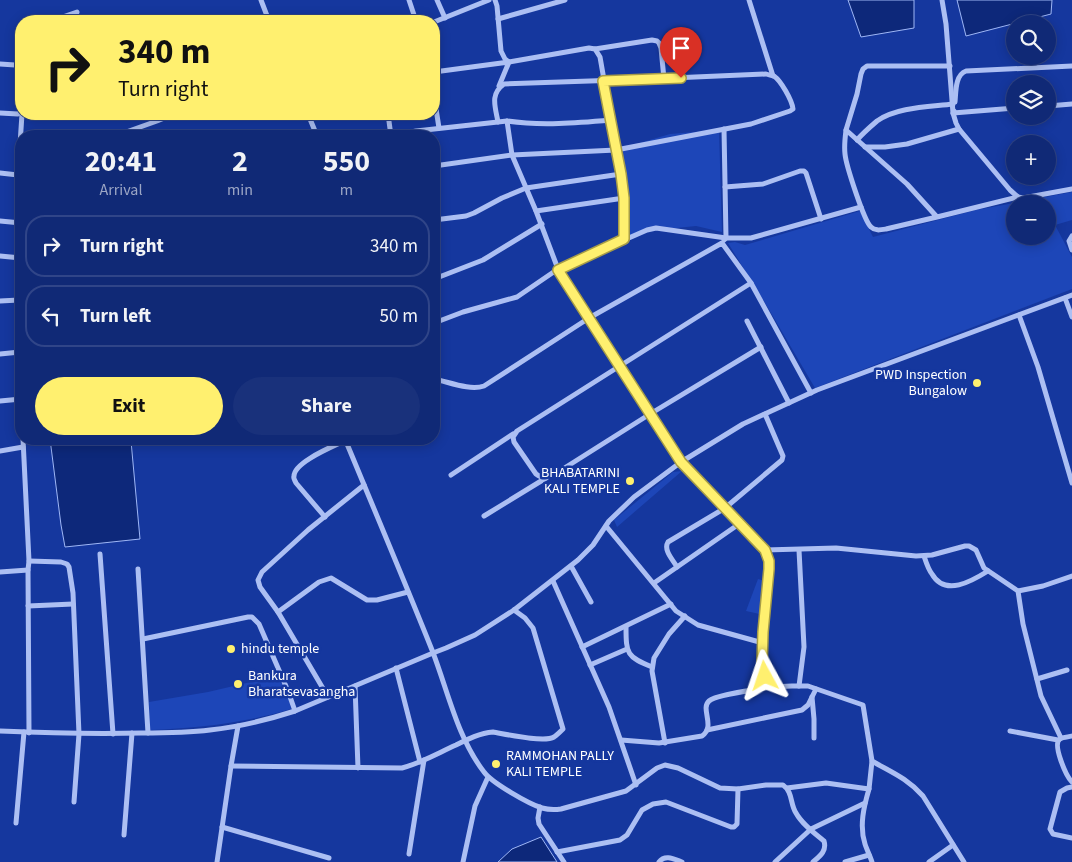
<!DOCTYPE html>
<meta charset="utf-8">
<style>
body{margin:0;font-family:"Source Sans 3",sans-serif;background:#19317b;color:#f1f3f6;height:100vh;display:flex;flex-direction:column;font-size:19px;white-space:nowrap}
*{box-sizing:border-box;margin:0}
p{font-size:16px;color:#9ca6c5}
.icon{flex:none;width:28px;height:28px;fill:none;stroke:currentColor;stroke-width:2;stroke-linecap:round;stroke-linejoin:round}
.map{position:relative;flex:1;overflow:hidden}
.side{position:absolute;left:15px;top:130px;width:425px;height:315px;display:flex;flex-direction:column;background:#102976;border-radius:20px;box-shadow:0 2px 12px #0003,0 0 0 1px #304588}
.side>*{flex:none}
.guide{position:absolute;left:15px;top:15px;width:425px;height:105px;border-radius:20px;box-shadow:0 2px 12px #0003,0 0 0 1px #304588;background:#fff06f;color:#111;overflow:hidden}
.fabs{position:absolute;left:1006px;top:15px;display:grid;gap:10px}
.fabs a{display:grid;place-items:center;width:50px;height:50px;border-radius:50%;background:#102976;box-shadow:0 2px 12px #0003,0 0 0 1px #304588;font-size:25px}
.pin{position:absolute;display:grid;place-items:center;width:42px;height:42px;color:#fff;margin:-51px -21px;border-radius:50% 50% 50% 0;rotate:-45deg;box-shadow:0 0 5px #0007}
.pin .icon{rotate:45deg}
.me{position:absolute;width:55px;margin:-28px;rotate:355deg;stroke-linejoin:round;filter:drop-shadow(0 0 4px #0008)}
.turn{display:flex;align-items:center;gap:18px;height:105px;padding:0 20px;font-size:22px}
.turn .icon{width:65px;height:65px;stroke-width:2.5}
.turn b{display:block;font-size:35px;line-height:42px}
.eta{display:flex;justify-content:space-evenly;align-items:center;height:85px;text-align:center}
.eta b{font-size:30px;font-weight:700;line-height:35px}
.action{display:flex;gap:10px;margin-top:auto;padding:10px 20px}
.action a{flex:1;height:58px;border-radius:30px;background:#fff06f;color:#111;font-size:20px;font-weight:700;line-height:58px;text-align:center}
.action a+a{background:#19317b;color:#f1f3f6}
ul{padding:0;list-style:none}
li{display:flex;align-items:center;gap:15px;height:62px;margin:0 10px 8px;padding:0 10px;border:2px solid #304588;border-radius:20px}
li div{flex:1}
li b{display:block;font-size:19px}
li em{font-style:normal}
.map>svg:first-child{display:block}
</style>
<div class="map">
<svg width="1072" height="862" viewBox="0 0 1072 862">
<rect width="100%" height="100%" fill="#15379e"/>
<g fill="#1d46b8" fill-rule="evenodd">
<path d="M719 130 722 232 696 226 667 229 629 235 618 181H620L616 150 670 134Z"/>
<path d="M1072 192V220L1055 225 1072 257V289L815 388 771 313 728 243 735 242 745 245 860 211 873 237 976 210ZM1015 204H1048V236H1015Z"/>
<path d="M682 471 617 527 614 520 673 472Z"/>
<path d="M758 579 768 582 764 615 746 611Z"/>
<path d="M272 677H277L288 691 291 709C245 723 198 728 150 730L149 702 208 692Z"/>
</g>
<g fill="#0d287a" stroke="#9fb7f6">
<path d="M848 0H914V28L861 37Z"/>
<path d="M957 0H1052L1051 14 966 36Z"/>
<path d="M50 439 131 441 140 539 65 547 61 525Z"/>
<path d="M541 837 557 862H498L512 849Z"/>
</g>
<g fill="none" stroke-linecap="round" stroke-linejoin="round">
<g stroke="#acbff3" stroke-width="5">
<path d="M261 0 269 21"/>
<path d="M409 0 416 21"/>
<path d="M437 0 445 18"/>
<path d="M749 0 773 76"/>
<path d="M942 0 946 24 953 113 956 123 959 129 1010 190 1018 197 1023 198 1072 189"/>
<path d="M498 19 565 0"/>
<path d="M51 21 77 12"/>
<path d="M434 22 489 0"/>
<path d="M595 49 652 40 657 41 659 43 661 48 664 79"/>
<path d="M0 64 15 65 21 67"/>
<path d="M434 72 509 62 499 86"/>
<path d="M434 96 439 128"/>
<path d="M955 102C956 92 955 75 966 71L1072 66"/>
<path d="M1048 106 1072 104"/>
<path d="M954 111 953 113 1015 108"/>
<path d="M0 113 18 114 21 111"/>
<path d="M308 114 317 136"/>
<path d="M388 114 391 136"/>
<path d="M611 120 624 198"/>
<path d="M507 121 512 155 536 211 558 269 681 462 765 550 769 561 762 664 765 676 770 687C758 690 717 694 709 701 700 709 716 726 702 736L659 743 621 740"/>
<path d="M724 129 726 238 724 240"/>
<path d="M846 130 857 94 861 74 863 69 867 66H950"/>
<path d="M115 136 157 121 174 114"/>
<path d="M392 136 416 131 507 121C540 126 577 123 611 120L600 57 595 49 589 48 509 62 505 59 501 51 497 6 495 0"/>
<path d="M857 140C863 133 870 127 877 121 897 107 929 107 953 104"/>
<path d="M865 147H885L907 144 959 129"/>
<path d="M434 166 512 155 616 150 751 124 790 111 793 109C792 100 781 81 774 76 771 75 769 75 766 74L649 79 504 84C490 94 495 106 498 122"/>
<path d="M0 173 18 175 22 114"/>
<path d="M18 173 17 257 21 375"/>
<path d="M725 187 763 184 800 171H804L806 173 821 219"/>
<path d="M536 211 624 198V239"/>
<path d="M937 217 886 229C880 230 875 231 871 227 864 221 846 165 845 154 844 146 845 138 846 130L907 184 937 217 1018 197"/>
<path d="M434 220 466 216 474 213 502 198 526 188 621 174"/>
<path d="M0 221 21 223"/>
<path d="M1072 236 1069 241 1072 250"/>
<path d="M0 256 21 258"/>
<path d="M434 279 483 260 542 224"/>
<path d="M751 283 811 393"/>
<path d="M1065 298 1072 317"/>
<path d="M0 301 19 300"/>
<path d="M1019 315 1038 367 1072 483"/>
<path d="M747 321 789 403"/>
<path d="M434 323 463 312 517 297 558 269 647 230 656 228 726 238H751L861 207"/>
<path d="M0 354 20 352"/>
<path d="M434 379C449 382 470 391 484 386L589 318 722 243 751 283 517 431 513 437 514 442 536 474C544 480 547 477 555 474L650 414 761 347"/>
<path d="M0 401 21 399"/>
<path d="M23 439 29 561 28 570 29 733"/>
<path d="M345 439C374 509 404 580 432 650 448 691 457 737 484 772 492 783 529 804 542 808 549 810 554 810 561 809L626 791 657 768 665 765 678 768 720 788 738 789 766 785H783C793 792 790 804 796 813 802 824 814 833 824 841 827 851 820 856 813 862"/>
<path d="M0 451 23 447"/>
<path d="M451 475 513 434"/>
<path d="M484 516 546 478"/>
<path d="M325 517 296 483C295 480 293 479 294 476 294 462 334 446 346 440"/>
<path d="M606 526 676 611 698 625 763 643"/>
<path d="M765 550 836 548 916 556 932 555 965 546H969L976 550 984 568 1018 591 1023 624 1041 696 1061 738"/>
<path d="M799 550 804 647 799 686"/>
<path d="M100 554 113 734"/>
<path d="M924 556C926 562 928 569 932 574 945 597 972 581 988 571"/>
<path d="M29 561 61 562 67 564 69 567 73 593 79 734 74 802"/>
<path d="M571 566 591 602"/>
<path d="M677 567C673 560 663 550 668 542L725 508 782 460 783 456 765 414"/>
<path d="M138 569 148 733"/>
<path d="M0 572 28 570"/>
<path d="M553 581 609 707 636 785"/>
<path d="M654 583 739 524"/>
<path d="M1018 591 1043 586 1072 576"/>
<path d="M28 606 73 604"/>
<path d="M278 612 319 582 331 578 367 600H377L408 592"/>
<path d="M626 627C626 654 627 657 652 667"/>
<path d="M143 639 248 617H252L259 624 288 691 295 711"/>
<path d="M582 647 671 604"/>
<path d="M590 665 627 649"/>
<path d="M396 668 420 762"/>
<path d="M1037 679 1067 670"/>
<path d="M355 686 358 768"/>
<path d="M770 687 792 686H808L863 705 872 761C891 772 907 778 923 796L964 862"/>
<path d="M328 697 278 612 260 587 258 580 262 572 308 530 364 485"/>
<path d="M812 697 814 719V738"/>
<path d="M707 730 802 710 808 705 816 689"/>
<path d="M0 731C47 733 94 734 141 733 164 733 187 733 210 730 239 727 267 720 295 711L433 653 446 648 475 635 514 610 578 560 593 545 609 521 634 497 681 462 743 424 817 390 1072 295"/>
<path d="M1010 731 1058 740"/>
<path d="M1072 736C1069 737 1063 737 1060 739 1052 744 1066 776 1072 782"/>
<path d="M665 743 652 671 654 658 669 634 685 616"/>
<path d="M231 766 402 768C421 763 438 753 456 745 468 739 480 733 493 732 505 734 544 743 554 737 557 735 560 732 563 729L533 628 525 618 514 610"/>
<path d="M1072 787 1067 788 1060 792 1050 829 1053 834 1072 838"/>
<path d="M787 788 826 783 869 789 872 761"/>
<path d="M869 789C864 806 859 826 865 844 867 850 870 856 872 862"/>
<path d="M540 807 538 818 539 824 564 862"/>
<path d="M16 823 24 732"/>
<path d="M222 827 329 858"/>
<path d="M124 835 132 733"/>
<path d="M557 852 620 840 627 835 642 810 653 804 666 802 731 827H734L737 824 738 789"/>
<path d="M409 854 424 760"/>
<path d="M217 862 231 766 238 726"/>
<path d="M463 862 475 806 488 777"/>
<path d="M659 862C665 854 674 859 682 862"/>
<path d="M775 862 811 829 865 803"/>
<path d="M845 862 869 855"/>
<path d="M929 862 953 845"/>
</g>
</g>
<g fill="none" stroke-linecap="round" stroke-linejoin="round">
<g stroke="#a69c48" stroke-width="12">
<path id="route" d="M681 78 603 81 621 174 624 198V239L558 270 681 462 765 550 769 561V569L763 632 762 664 765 676"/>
</g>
<use href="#route" stroke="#fff06f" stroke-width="9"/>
</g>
<g fill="#fff06f" stroke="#15379e" stroke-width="2">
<circle cx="977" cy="383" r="5"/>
<circle cx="630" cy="481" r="5"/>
<circle cx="231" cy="649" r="5"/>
<circle cx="238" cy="684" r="5"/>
<circle cx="496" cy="764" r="5"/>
</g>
<g text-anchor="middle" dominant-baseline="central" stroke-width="5" stroke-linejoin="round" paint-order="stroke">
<g font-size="14" fill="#fff" stroke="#15379e" text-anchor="start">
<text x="967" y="375" text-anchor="end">PWD Inspection<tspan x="967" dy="16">Bungalow</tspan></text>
<text x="620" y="473" text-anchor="end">BHABATARINI<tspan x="620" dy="16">KALI TEMPLE</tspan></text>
<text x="241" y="649">hindu temple</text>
<text x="248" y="676">Bankura<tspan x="248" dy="16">Bharatsevasangha</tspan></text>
<text x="506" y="756">RAMMOHAN PALLY<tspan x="506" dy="16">KALI TEMPLE</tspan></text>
</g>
</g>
</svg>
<div class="fabs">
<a><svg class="icon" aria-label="search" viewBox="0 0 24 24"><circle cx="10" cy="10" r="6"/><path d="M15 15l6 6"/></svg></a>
<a><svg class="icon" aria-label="layers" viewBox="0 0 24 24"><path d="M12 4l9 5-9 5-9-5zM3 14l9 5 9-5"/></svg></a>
<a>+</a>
<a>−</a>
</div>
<div class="pin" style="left:681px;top:78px;background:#d93025"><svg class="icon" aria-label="arrive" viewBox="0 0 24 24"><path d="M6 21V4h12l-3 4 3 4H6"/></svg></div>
<svg class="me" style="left:765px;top:676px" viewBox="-20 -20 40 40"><path d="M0-17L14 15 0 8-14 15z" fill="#fff06f" stroke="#fff" stroke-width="4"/></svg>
<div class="guide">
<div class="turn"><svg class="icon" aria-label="right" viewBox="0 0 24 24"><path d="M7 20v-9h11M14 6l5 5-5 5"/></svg><div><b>340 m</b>Turn right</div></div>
</div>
<section class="side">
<div class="eta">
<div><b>20:41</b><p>Arrival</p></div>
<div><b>2</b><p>min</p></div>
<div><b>550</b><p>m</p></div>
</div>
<ul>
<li><svg class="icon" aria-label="right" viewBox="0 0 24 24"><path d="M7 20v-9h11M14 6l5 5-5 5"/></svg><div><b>Turn right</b></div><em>340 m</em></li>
<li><svg class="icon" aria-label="left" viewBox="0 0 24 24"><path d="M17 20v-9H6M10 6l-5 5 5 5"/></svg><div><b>Turn left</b></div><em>50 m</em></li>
</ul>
<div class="action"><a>Exit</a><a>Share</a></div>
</section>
</div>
